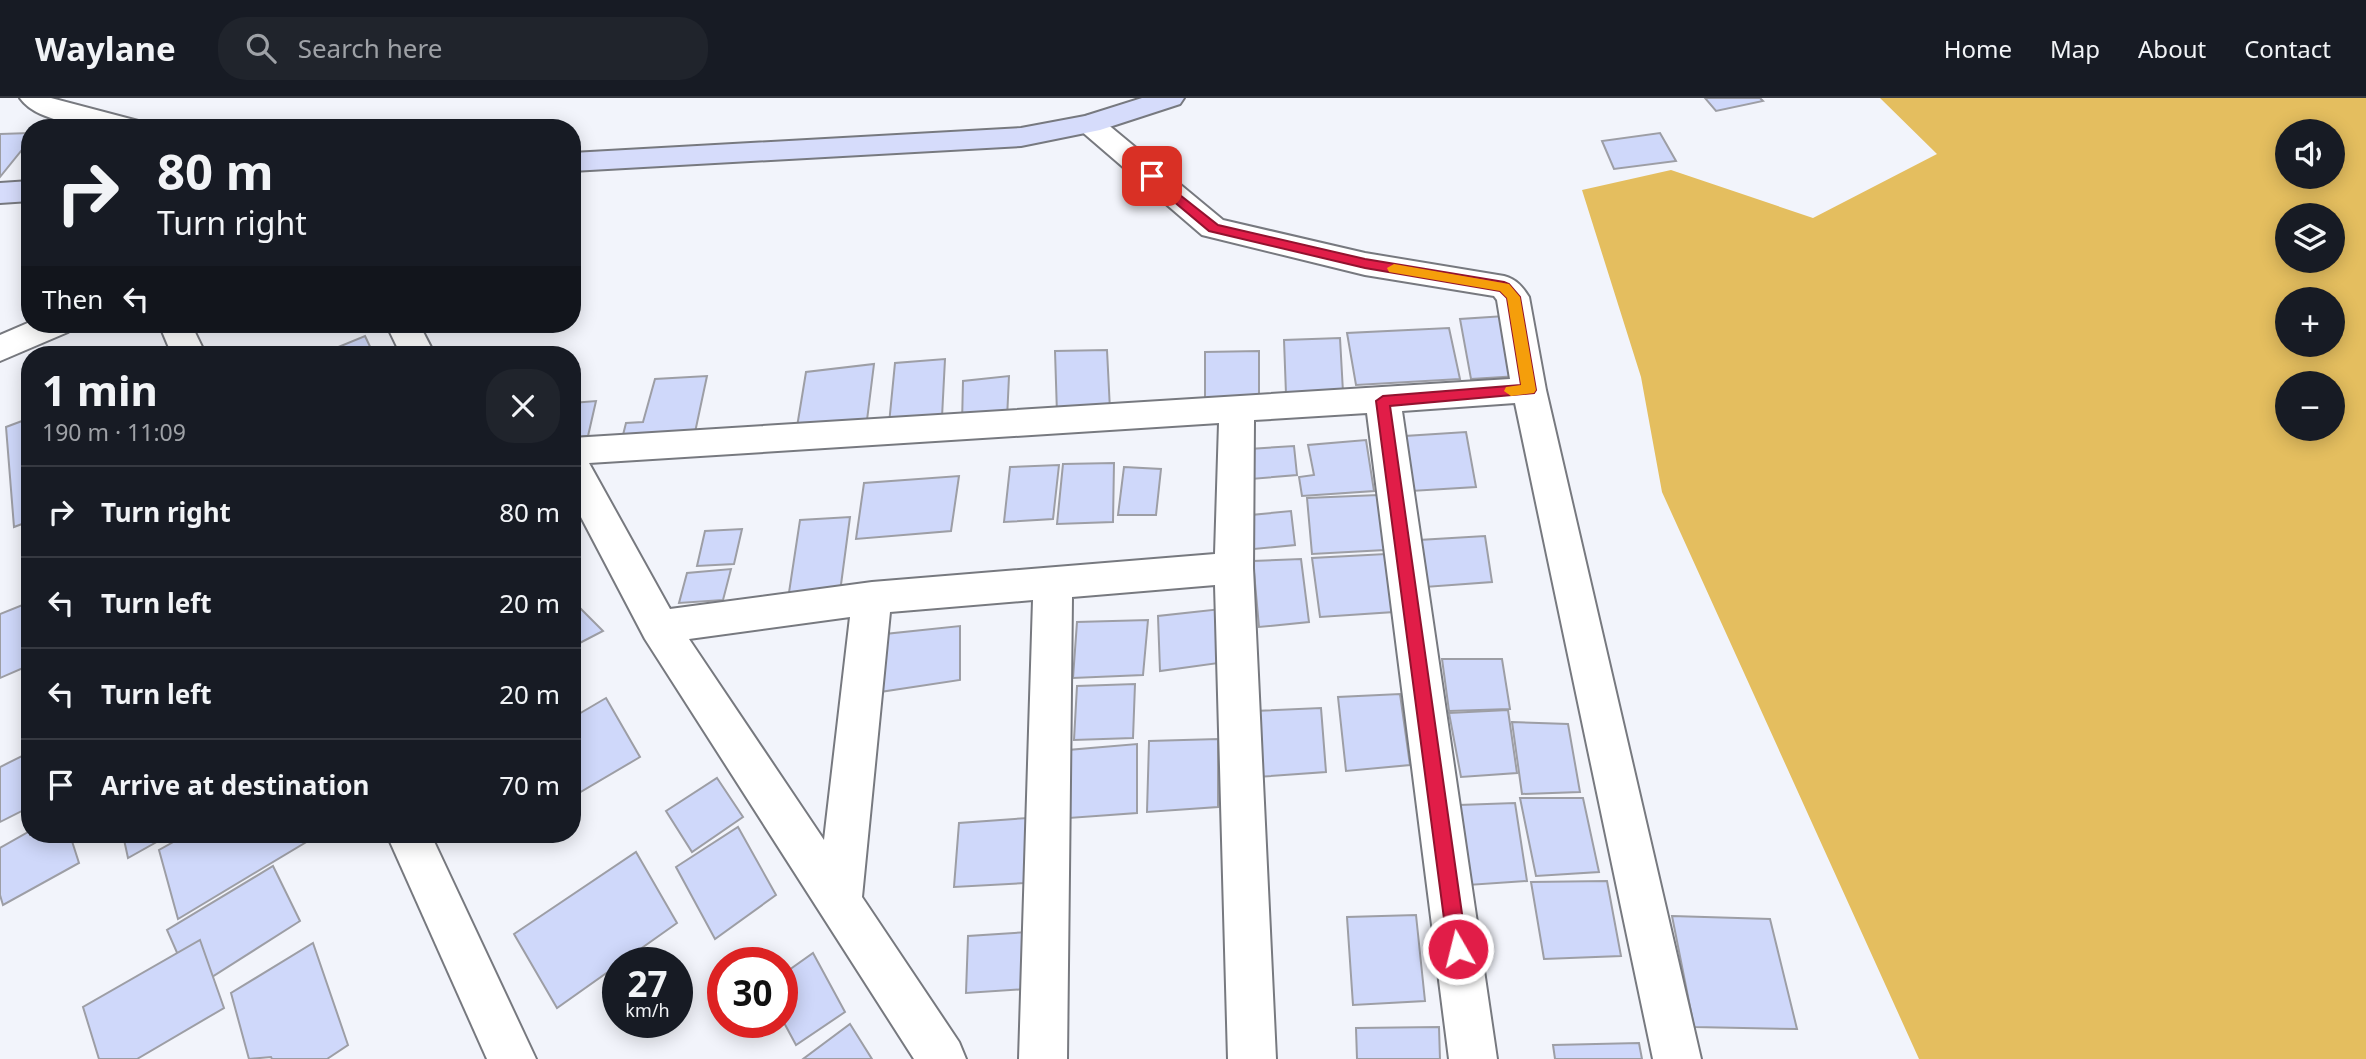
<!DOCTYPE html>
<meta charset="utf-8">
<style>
body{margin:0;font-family:"Noto Sans",sans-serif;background:#20242c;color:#f1f3f6;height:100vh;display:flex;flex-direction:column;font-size:26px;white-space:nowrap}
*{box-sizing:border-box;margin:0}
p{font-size:23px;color:#9ea1a6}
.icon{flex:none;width:38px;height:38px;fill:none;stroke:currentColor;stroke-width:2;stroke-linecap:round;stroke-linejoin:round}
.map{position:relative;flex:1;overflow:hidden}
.side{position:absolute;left:21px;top:248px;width:560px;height:497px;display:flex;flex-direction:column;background:#171b24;border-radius:28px;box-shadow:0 4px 18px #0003}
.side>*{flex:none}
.top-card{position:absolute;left:21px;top:21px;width:560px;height:214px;border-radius:28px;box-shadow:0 4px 18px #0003;background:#171b24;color:#f1f3f6;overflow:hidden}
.tools{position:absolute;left:2275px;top:21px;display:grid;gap:14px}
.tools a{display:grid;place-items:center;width:70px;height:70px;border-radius:50%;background:#171b24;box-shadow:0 4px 18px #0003;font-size:35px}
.speed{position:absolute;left:602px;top:849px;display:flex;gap:14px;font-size:35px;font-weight:700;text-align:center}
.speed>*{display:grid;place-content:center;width:91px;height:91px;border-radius:50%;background:#171b24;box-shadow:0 4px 18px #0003;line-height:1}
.speed small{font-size:18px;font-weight:400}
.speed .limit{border:10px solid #d22;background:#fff;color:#111}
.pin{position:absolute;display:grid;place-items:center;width:60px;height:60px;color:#fff;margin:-30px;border-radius:14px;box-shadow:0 4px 10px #0006}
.me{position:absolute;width:77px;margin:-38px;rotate:352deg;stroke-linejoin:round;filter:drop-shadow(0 0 5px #0008)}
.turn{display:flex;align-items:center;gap:24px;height:147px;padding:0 21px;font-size:32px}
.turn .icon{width:91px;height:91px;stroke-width:2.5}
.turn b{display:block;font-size:49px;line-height:60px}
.then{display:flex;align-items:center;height:66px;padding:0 21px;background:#0003;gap:14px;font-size:26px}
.round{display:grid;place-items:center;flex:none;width:74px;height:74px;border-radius:28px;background:#20242c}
.headline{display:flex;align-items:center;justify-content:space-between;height:119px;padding:0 21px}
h1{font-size:42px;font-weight:700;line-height:52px}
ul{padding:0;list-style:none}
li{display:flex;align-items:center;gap:21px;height:91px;padding:0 21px;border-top:2px solid #363941}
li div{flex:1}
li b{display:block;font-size:26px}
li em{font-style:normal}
header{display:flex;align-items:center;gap:42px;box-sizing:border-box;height:98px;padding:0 35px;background:#171b24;border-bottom:2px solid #363941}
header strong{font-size:33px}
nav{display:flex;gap:38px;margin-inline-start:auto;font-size:24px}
.search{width:490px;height:63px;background:#20242c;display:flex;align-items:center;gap:18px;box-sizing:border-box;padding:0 24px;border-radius:28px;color:#9ea1a6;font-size:26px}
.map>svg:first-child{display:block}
</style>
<header>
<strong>Waylane</strong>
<div class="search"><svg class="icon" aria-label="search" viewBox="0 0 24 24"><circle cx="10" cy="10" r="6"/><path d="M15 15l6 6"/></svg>Search here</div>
<nav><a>Home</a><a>Map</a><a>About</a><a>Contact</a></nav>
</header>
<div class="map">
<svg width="2366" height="961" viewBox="0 0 2366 961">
<rect width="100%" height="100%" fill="#f2f4fb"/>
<path fill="#e4be5f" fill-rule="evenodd" d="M1880 0H2366V961H1919L1662 394 1641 279 1582 92 1671 72 1813 120 1937 56ZM2287 33H2333V79H2287ZM2287 117H2333V163H2287ZM2287 201H2333V247H2287ZM2287 285H2333V331H2287Z"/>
<g fill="#cfd8fa" stroke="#9d9ea5" stroke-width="2">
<path d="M1705 0H1760L1763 3 1716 13Z"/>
<path d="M30 35V42L0 79V36Z"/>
<path d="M1660 35 1676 63 1614 71 1602 43Z"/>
<path d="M1505 218 1519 278 1471 281 1460 221Z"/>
<path d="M1449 230 1460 281 1356 287 1347 235Z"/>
<path d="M365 238 374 257H319Z"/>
<path d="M1340 240 1343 294 1286 296 1284 242Z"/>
<path d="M1107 252 1110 312 1057 316 1055 253Z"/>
<path d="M1259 253V305L1205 306V254Z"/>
<path d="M945 261 942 319 889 326 895 265Z"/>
<path d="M874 266 867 322 797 329 806 274Z"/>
<path d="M707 278 694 339 621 345 626 325 643 324 655 281Z"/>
<path d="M1009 278 1007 321 962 326 963 283Z"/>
<path d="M596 303 588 338 572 340V305Z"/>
<path d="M30 320V423L14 429 6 329Z"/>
<path d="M1466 334 1476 389 1411 393 1405 338Z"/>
<path d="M1366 342 1374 393 1302 398 1299 379 1314 377 1308 347Z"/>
<path d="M1294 348 1297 377 1251 381 1249 351Z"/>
<path d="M1114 365 1113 424 1057 426 1063 366Z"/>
<path d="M1059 367 1053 421 1004 424 1010 369Z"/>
<path d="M1124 369 1161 371 1156 417H1118Z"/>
<path d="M959 378 951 433 856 441 864 385Z"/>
<path d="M1378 397 1385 452 1312 456 1307 400Z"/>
<path d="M1291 413 1295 447 1254 451 1251 417Z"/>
<path d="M850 419 840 494 788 501 800 422Z"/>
<path d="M742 431 734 466 697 468 705 433Z"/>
<path d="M1485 438 1492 484 1425 489 1419 442Z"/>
<path d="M1386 456 1394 514 1320 519 1312 460Z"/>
<path d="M1301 461 1309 524 1259 529 1253 463Z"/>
<path d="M731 471 723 502 679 505 687 475Z"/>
<path d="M572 502 603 533 572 549Z"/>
<path d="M30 504V567L0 580V516Z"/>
<path d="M1221 511 1226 564 1160 573 1158 518Z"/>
<path d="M1148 522 1143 577 1073 580 1077 524Z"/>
<path d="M960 528V582L880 594 885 536Z"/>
<path d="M1442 561H1502L1510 611 1449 613Z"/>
<path d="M1135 586 1133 640 1074 642 1077 588Z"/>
<path d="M1400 596 1410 667 1346 673 1338 599Z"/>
<path d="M606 600 640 659 572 699V620Z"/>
<path d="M1321 610 1326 674 1257 679 1254 613Z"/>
<path d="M1508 612 1517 675 1461 679 1449 615Z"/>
<path d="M1512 624 1568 626 1580 694 1522 696Z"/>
<path d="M1218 641V709L1147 714 1149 643Z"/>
<path d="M1137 646V715L1069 720 1068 652Z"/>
<path d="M30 654V709L0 724V669Z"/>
<path d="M717 680 743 719 692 754 666 713Z"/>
<path d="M1520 700H1583L1599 774 1536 778Z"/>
<path d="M1515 705 1527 783 1468 787 1459 707Z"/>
<path d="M1028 720 1025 785 954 789 959 725Z"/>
<path d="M738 729 776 797 715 841 676 769Z"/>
<path d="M30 733V737H70L79 765 3 807 0 797V750Z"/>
<path d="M123 737H169L128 760Z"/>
<path d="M186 737H318L178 821 159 752Z"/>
<path d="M636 754 677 825 557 910 514 836Z"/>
<path d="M273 768 300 823 193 891 167 832Z"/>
<path d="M1607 783 1621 858 1544 861 1531 784Z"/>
<path d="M1416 817 1425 903 1353 907 1347 819Z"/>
<path d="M1672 818 1770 821 1797 931 1694 929Z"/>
<path d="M1029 834 1026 891 966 895 968 838Z"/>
<path d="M200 842 224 910 137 961H99L83 909Z"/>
<path d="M313 845 348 947 327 961H272L271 959 249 961 231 895Z"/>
<path d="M813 855 845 914 796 947 782 921V877Z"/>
<path d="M850 926 872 961H803Z"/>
<path d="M1439 929 1440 961H1357L1356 930Z"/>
<path d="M1639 945 1642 961H1555L1553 947Z"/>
</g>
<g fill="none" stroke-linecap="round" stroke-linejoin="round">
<g stroke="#77797f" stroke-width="4">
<g id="street">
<path d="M20 0H51L142 24 146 30C112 30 41 30 20 0Z"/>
<path d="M1090 17 1100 20 1223 122 1365 155 1504 178C1517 182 1522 188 1529 199L1546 292 1701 961H1653L1515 305 1402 313 1497 961H1449L1367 315 1254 322 1253 470 1276 961H1228L1215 487 1072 499 1067 961H1019L1033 502 890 514 862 799 959 944 966 961H914L645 541 572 402V340L1510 281 1497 202 1494 198 1365 177 1202 137 1080 32 1076 26 1080 20ZM1219 325 1215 456 872 484 670 511 589 365ZM850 519 824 742 689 541Z"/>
<path d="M30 224 73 226 68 234 0 263V237Z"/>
<path d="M159 226H191L206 257H172Z"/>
<path d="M386 226H419L435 257H401Z"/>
<path d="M387 737H431L536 961H487Z"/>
</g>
</g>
<g stroke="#77797f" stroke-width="4">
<g id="secondary">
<path d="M1142 0H1184L1180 6 1100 32 1021 48 572 73V55L1021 30 1085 18Z"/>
<path d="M30 83V103L0 105V85Z"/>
</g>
</g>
<use href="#street" fill="#fff" fill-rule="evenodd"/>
<use href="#secondary" fill="#d6dcfb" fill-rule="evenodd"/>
</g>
<path fill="#e11d48" stroke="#92132f" stroke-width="2" d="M1152 75 1218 127 1365 161 1504 184 1509 186 1520 199 1536 292 1534 295 1390 308 1467 851 1465 858 1458 861 1451 858 1448 851 1376 303 1383 298 1521 287 1507 200 1500 193 1365 170 1209 133 1147 81 1145 78Z"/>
<path fill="#f59e0b" d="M1394 166 1509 186 1520 199 1536 292 1534 295 1511 298 1504 293 1506 289 1521 287 1507 200 1500 193 1389 174 1387 170Z"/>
</svg>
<div class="tools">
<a><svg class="icon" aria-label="sound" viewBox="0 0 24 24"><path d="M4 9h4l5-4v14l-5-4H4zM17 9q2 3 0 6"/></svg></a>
<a><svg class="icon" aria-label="layers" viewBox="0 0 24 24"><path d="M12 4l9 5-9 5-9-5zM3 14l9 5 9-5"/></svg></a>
<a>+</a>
<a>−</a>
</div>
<div class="speed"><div>27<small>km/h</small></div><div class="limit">30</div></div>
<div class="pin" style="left:1152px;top:78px;background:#d93025"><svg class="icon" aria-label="arrive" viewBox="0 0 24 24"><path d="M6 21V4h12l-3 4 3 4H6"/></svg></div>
<svg class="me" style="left:1458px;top:851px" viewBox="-20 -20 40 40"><circle r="17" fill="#e11d48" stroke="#fff" stroke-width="3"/><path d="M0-11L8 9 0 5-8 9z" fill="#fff"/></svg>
<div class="top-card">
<div class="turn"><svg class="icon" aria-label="right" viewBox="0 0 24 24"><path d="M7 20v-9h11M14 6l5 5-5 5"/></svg><div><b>80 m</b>Turn right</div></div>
<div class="then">Then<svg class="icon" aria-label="left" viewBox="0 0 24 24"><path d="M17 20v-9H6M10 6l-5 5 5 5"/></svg></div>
</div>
<section class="side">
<div class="headline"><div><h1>1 min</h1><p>190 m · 11:09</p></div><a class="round"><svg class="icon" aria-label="close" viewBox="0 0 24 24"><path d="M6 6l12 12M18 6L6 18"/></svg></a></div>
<ul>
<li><svg class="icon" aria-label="right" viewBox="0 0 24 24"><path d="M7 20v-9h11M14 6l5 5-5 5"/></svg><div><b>Turn right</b></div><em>80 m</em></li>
<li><svg class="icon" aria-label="left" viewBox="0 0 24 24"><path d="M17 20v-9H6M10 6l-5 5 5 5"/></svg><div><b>Turn left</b></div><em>20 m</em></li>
<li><svg class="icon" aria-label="left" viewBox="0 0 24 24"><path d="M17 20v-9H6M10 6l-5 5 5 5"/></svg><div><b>Turn left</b></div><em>20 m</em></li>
<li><svg class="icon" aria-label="arrive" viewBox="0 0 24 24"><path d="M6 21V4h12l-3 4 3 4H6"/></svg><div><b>Arrive at destination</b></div><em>70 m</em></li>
</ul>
</section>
</div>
